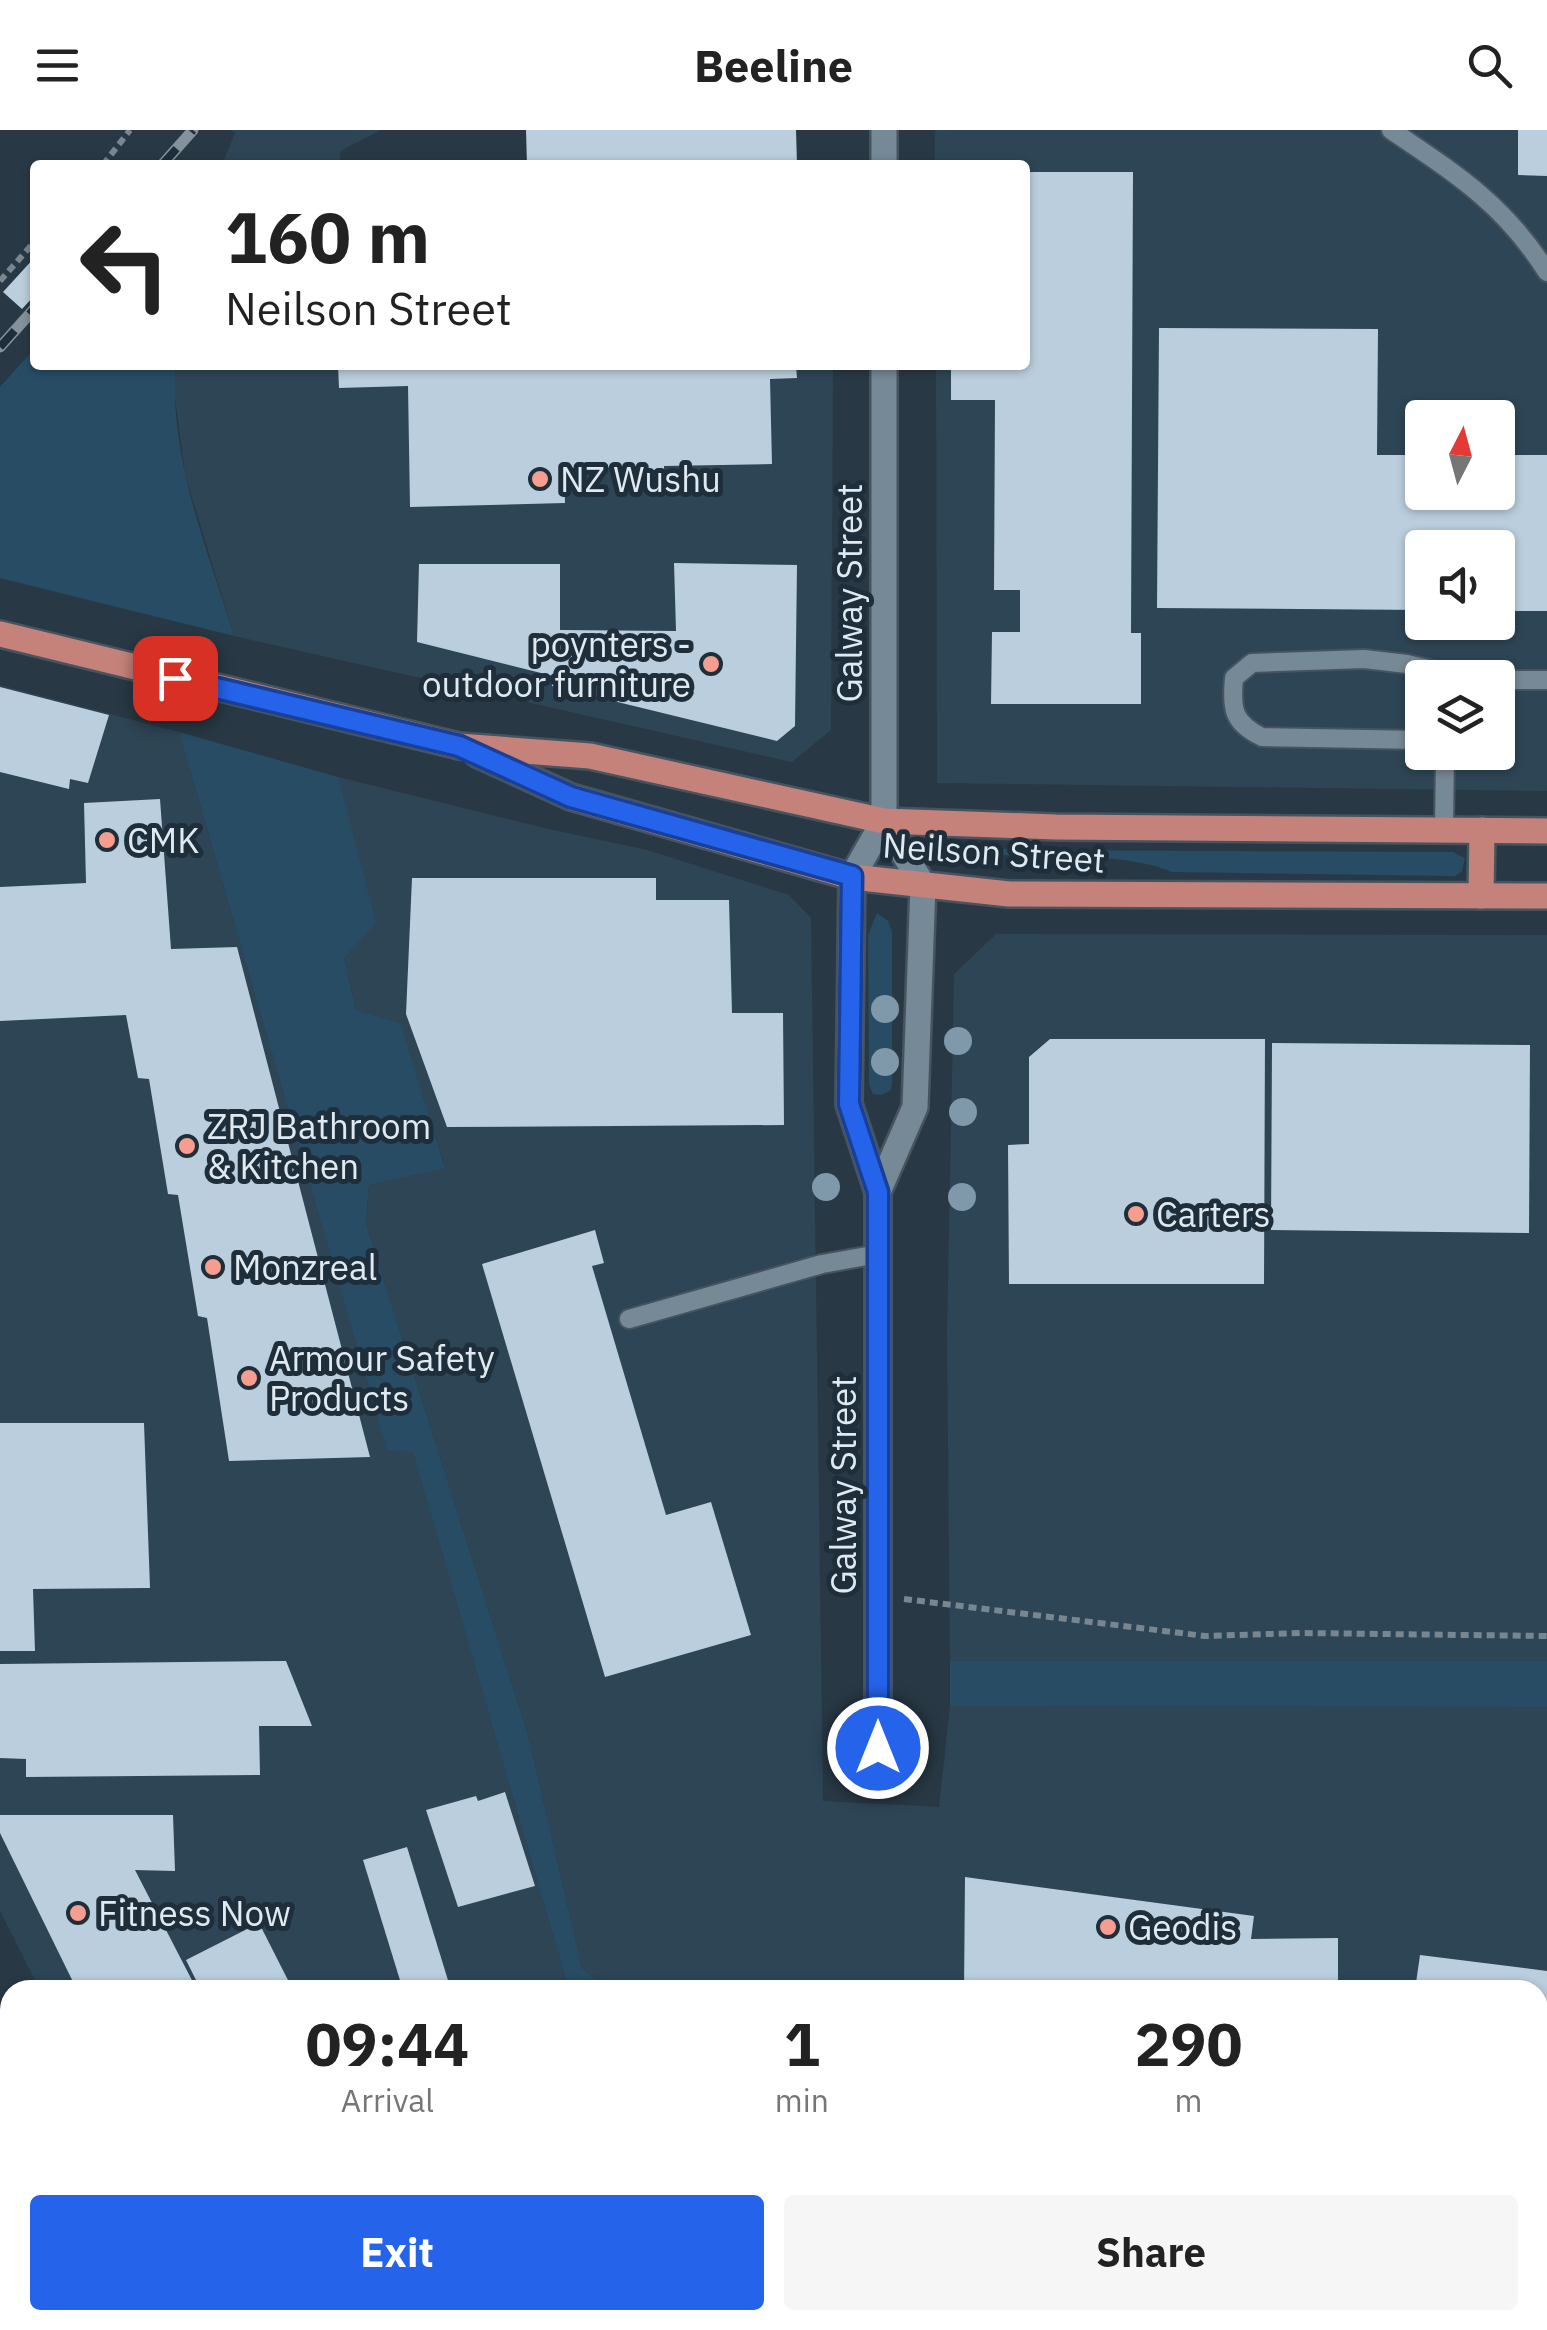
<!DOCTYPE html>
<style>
body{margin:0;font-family:"IBM Plex Sans",sans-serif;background:#f6f6f6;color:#222;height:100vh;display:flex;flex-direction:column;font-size:38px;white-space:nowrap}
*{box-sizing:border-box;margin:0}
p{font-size:32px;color:#767676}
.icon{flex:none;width:55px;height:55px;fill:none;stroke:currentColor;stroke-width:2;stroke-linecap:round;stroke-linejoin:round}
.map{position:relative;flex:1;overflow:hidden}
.sheet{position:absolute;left:0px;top:1850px;width:1548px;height:350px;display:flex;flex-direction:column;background:#fff;border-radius:30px 30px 0 0;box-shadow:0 2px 8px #0004}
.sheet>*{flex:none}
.banner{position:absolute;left:30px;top:30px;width:1000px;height:210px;border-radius:10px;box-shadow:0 2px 8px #0004;background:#fff;color:#222;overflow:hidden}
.needle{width:65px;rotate:6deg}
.fabs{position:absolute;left:1405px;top:270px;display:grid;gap:20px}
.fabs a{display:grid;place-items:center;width:110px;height:110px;border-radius:10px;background:#fff;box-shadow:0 2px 8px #0004;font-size:50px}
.pin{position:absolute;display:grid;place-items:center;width:85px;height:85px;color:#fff;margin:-42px;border-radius:20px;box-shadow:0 5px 15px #0006}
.me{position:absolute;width:110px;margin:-55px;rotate:0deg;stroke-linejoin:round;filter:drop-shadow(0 0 8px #0008)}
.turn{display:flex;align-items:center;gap:35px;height:210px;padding:0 30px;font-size:45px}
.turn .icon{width:130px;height:130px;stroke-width:2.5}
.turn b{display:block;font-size:70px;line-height:85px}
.eta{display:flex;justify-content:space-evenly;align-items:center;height:170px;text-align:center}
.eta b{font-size:60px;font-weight:700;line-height:70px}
.cta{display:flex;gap:20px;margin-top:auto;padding:20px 30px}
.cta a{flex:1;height:115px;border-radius:10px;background:#2563eb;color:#fff;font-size:40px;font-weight:700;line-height:115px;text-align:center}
.cta a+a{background:#f6f6f6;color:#222}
header{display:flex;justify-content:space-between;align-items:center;height:130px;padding:0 30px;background:#fff;font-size:45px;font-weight:700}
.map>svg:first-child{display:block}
</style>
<header><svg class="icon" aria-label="menu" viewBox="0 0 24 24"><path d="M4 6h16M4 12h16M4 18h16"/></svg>Beeline<svg class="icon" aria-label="search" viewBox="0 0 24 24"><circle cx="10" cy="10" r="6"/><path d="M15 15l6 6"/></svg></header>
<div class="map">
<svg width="1547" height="2200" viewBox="0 0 1547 2200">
<rect width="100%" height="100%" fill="#283945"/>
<g fill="#2e4555" fill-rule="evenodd">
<path d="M231 0H381L340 21V35H222L235 3Z"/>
<path d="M935 0H1547V661L937 653 936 235H1025V35H935ZM1422 288H1498V362H1422ZM1422 418H1498V492H1422ZM1422 548H1498V622H1422Z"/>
<path d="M176 235H833L831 600 792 632 234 506 185 344 174 259Z"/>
<path d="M0 555 179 602 387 1319 413 1321 569 1860H40L0 1781Z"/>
<path d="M338 647 553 700 647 720 789 765 811 788 823 1671 939 1677 950 1576 1547 1577V2021L1538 2016V1860H610L582 1838 528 1605 366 1094 369 1055 445 1037 401 895 356 880 344 828Z"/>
<path d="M996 804 1547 805V1531H950L947 1204 954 844Z"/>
<path d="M0 2027 10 2048V2190H78L82 2200H0Z"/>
<path d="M200 2190H626L627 2200H204Z"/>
<path d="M725 2190H1424L1435 2200H727Z"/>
</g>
<g fill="#274c64">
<path d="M35 218V235H176C168 326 208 420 234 506L0 448V257Z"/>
<path d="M179 602 338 647 376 793 344 828 356 880 401 894 445 1038 369 1055 366 1094 528 1605 582 1838 610 1860H569L413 1322 387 1320Z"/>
<path d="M958 715 1014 720 1453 722 1465 728 1462 741 1455 746 1172 742C1110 717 1026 733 957 720Z"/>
<path d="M877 783 888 791 892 802V954L890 961 881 965 873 964 869 955 868 805Z"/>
<path d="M950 1531H1547V1577L950 1576Z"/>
</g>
<g fill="#bacedd">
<path d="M526 0H796L797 35H527Z"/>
<path d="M1518 0H1547V46L1518 45Z"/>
<path d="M1025 42H1133L1131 503H1141V574H991L992 502H1020V460H994L995 270H951V235H1025Z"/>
<path d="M35 127V165L22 179 3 162Z"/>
<path d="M1159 198 1378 199 1377 325H1422V362H1498V325H1547V481H1498V418H1422V480L1157 478Z"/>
<path d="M338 235H796L797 248 770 249 772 334 664 336V356L632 357V337L564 338 565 373 410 377 408 256 339 258Z"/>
<path d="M674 433 797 435 795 596 777 611 552 556 553 546 417 512 419 434H560V500L676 501Z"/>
<path d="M0 557 109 585 88 653 70 649 69 659 0 642Z"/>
<path d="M160 669 171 819 237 817 370 1327 229 1331 207 1188 198 1186 178 1065 168 1064 149 949 138 948 126 885 0 891V757L86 753 84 673Z"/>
<path d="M412 748H656V770H729L732 883H783L784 995 447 997 406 884Z"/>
<path d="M1050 909H1265L1264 1154H1009L1008 1015 1029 1014V927Z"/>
<path d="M1272 913 1530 915 1529 1103 1271 1100Z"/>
<path d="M595 1100 604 1133 592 1136 666 1385 711 1372 751 1505 605 1547 482 1134Z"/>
<path d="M0 1293H144L150 1458 33 1459 35 1521H0Z"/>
<path d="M286 1531 312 1596H259L260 1645 26 1647V1629L0 1628V1534Z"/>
<path d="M505 1662 535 1756 458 1777 426 1680 476 1666 478 1671Z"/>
<path d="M0 1685H173L175 1741 135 1740 197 1860H77L0 1703Z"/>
<path d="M407 1717 451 1860H403L363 1730Z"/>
<path d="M965 1747 1254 1786 1251 1809 1338 1808V1860H964Z"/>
<path d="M259 1793 293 1860H201L186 1830Z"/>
<path d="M1420 1825 1547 1841V1993L1538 1992V1860H1415Z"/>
<path d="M7 2052 10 2059V2109L0 2114V2056Z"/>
<path d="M10 2133V2165L0 2170V2138Z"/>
<rect x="294" y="2190" width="158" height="10"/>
<path d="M963 2190H1334V2200H962Z"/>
</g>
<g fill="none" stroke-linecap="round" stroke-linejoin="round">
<g stroke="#46545f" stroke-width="22">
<g id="lane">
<path d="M1391 0C1456 44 1504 74 1547 142"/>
<path d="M1498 550H1547"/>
<path d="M1422 610 1262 607C1233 593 1231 579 1234 548L1252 533 1364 529 1407 534 1466 548"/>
<path d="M1444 699 1445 622"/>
<path d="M629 1189 822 1134 878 1124"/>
</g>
</g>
<g stroke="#46545f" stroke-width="30">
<path id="street" d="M878 1648V1062L849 974 852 747 884 691 923 755 915 977 878 1062"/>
</g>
<g stroke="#46545f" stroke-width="30">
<g id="secondary">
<path d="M884 35V0"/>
<path d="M884 691V235"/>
</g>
</g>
<g stroke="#46545f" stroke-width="30">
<g id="primary">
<path d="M0 504 459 616 590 626 884 691 1056 697 1547 701"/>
<path d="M477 624 571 667 852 747 1009 764 1547 766"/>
<path d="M1481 766 1482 700"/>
<path d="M0 1900 10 1920"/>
<path d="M144 2190 149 2200"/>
</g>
</g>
<g stroke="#788690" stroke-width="6" stroke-dasharray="8 5" stroke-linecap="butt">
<path d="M103 35 130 0"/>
<path d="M0 151 35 111"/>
<path d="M904 1469 1205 1506 1302 1503 1547 1506"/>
</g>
<use href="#lane" stroke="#768997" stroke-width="18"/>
<use href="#street" stroke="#768997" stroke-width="25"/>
<use href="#secondary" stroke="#768997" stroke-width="25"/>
<use href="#primary" stroke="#c5827b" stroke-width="25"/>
<g stroke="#84929c" stroke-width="11">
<g id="rail">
<path d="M162 35 193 0"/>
<path d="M0 217 35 178"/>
</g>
</g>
<use href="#rail" stroke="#1e2f3b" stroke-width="8" stroke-dasharray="22" stroke-linecap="butt"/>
</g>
<g fill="#7f98aa">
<circle cx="885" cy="879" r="14"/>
<circle cx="958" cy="911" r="14"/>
<circle cx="885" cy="932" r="14"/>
<circle cx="963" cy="982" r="14"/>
<circle cx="826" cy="1057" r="14"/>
<circle cx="962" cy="1067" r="14"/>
</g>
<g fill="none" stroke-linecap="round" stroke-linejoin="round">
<g stroke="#184099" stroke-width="25">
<path id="route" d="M175 548 459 616 571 667 852 746 849 974 878 1062V1618"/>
</g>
<use href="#route" stroke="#2563eb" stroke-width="18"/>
</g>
<g fill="#f59d8e" stroke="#1e2f3b" stroke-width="4">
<circle cx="540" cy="349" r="10"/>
<circle cx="711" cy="534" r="10"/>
<circle cx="107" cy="710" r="10"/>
<circle cx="187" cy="1016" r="10"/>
<circle cx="1136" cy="1084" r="10"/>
<circle cx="213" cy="1137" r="10"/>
<circle cx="249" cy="1248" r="10"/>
<circle cx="78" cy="1783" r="10"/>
<circle cx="1108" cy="1797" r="10"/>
</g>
<g text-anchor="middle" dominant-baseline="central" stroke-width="10" stroke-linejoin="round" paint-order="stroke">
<g font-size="35" fill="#dfe9f1" stroke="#1e2f3b" text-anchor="start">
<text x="560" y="349">NZ Wushu</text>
<text x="691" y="514" text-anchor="end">poynters -<tspan x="691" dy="40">outdoor furniture</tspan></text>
<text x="127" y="710">CMK</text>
<text x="207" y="996">ZRJ Bathroom<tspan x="207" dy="40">&amp; Kitchen</tspan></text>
<text x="1156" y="1084">Carters</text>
<text x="233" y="1137">Monzreal</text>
<text x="269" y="1228">Armour Safety<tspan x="269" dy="40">Products</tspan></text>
<text x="98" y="1783">Fitness Now</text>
<text x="1128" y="1797">Geodis</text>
</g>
<g font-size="35" fill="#dfe9f1" stroke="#1e2f3b">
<text transform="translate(849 463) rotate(-90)">Galway Street</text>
<text transform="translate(994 722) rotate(4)">Neilson Street</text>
<text transform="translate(843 1355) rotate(-90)">Galway Street</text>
</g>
</g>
</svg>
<div class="fabs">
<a><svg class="needle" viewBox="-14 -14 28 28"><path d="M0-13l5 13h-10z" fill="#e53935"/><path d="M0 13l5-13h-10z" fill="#767676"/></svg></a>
<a><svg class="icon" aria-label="sound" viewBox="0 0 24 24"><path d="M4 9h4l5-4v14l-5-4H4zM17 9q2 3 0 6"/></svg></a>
<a><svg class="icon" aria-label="layers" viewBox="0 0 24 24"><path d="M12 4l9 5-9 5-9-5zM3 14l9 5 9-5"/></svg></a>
</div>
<div class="pin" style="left:175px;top:548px;background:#d93025"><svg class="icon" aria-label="arrive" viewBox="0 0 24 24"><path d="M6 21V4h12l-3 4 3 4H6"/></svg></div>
<svg class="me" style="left:878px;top:1618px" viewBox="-20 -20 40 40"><circle r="17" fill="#2563eb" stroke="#fff" stroke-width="3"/><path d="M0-11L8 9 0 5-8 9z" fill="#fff"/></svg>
<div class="banner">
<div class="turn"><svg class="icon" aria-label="left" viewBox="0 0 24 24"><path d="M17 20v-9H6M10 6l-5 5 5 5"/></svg><div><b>160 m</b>Neilson Street</div></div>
</div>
<section class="sheet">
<div class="eta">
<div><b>09:44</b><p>Arrival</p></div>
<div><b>1</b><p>min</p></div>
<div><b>290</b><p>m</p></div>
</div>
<div class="cta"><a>Exit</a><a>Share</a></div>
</section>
</div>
